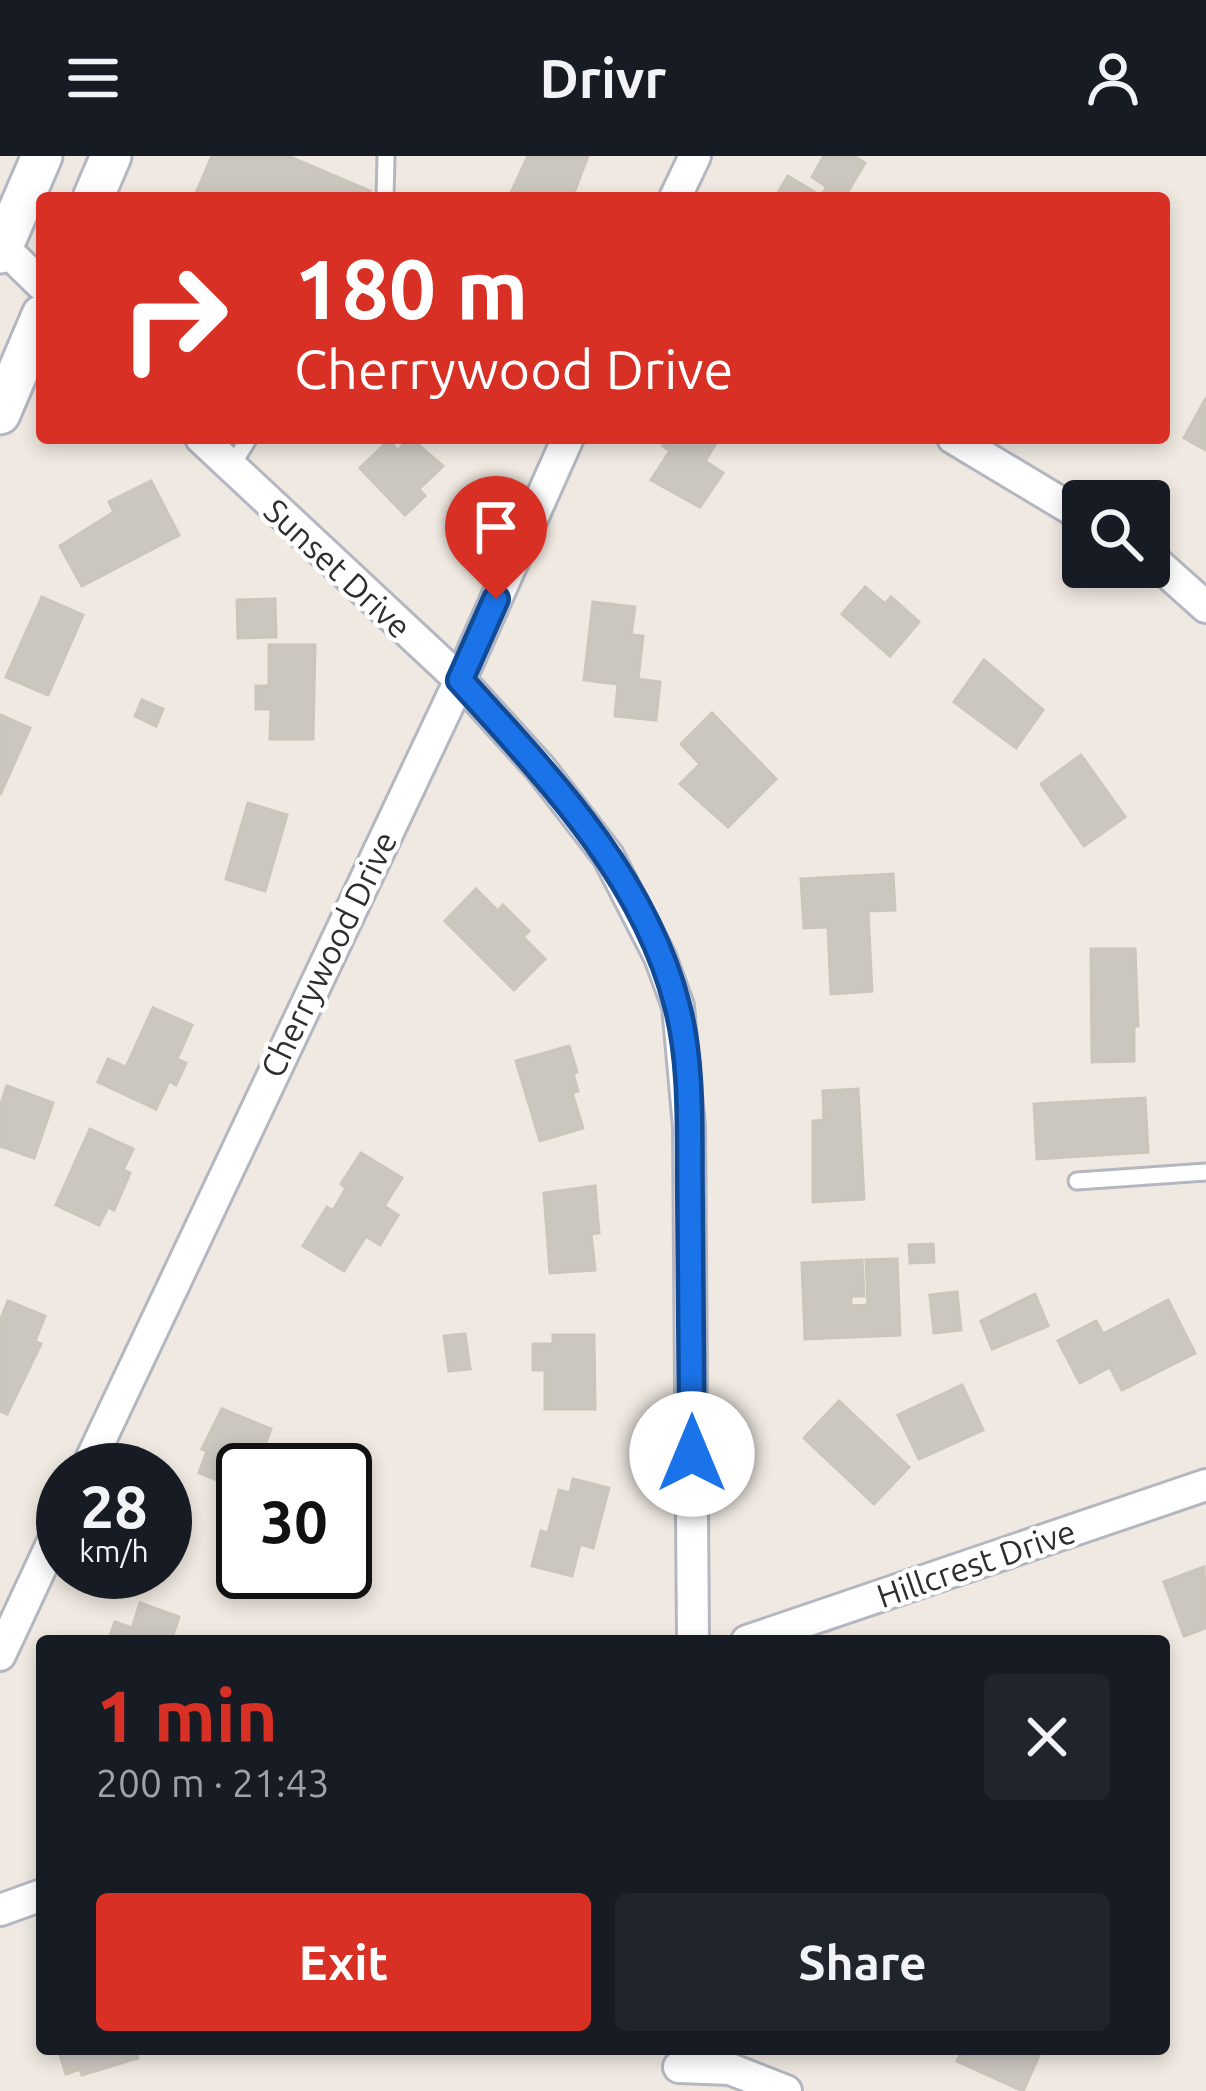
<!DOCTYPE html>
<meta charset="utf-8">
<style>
body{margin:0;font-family:Ubuntu,sans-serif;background:#20242c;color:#f1f3f6;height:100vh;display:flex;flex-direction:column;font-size:45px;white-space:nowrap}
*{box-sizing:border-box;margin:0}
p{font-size:39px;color:#9ea1a6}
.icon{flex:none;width:66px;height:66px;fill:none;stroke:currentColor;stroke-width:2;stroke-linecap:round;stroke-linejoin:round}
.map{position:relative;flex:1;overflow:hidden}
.side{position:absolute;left:36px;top:1479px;width:1134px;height:420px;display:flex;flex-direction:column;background:#171b24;border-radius:12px;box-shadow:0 6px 18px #0003}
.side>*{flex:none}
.top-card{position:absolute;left:36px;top:36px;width:1134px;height:252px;border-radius:12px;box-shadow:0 6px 18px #0003;background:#d93025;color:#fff;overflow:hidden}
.buttons{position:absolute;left:1062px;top:324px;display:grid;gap:24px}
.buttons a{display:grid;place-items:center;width:108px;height:108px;border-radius:12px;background:#171b24;box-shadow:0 6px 18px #0003;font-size:60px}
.speed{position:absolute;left:36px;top:1287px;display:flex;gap:24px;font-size:60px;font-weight:700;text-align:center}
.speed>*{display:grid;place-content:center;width:156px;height:156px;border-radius:50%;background:#171b24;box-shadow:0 6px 18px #0003;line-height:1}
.speed small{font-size:30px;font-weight:400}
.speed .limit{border:6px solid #111;border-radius:18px;background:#fff;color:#111}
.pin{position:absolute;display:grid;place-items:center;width:102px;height:102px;color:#fff;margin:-123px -51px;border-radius:50% 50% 50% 0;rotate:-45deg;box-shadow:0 0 12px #0007}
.pin .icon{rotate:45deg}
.me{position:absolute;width:132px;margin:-66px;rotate:0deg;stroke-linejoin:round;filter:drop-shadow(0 0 9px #0008)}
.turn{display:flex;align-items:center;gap:42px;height:252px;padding:0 60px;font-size:54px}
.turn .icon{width:156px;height:156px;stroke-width:2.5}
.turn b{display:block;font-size:84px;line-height:102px}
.round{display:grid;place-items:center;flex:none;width:126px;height:126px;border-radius:12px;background:#20242c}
.headline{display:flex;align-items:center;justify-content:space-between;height:204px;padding:0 60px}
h1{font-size:72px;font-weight:600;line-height:90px;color:#d93025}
.cta{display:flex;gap:24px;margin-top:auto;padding:24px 60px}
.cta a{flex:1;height:138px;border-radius:12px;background:#d93025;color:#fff;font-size:48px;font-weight:600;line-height:138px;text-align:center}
.cta a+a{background:#20242c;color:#f1f3f6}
header{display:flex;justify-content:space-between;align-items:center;height:156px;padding:0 60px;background:#171b24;font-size:54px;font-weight:600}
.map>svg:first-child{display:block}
</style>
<header><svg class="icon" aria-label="menu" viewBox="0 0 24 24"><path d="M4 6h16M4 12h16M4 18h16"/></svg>Drivr<svg class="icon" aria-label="person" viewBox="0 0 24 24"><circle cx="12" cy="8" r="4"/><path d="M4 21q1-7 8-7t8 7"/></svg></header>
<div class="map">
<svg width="1206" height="1935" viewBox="0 0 1206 1935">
<rect width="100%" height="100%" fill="#efe9e1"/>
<g fill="#cbc7bf" stroke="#cbc5ba" stroke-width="3">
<path d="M212 0H288L370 35 367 42H194Z"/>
<path d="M528 0H588L572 42H523L511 37Z"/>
<path d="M824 0H854L865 7 844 42H775L788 20 821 40 827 31 812 21Z"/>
<path d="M1206 242V294L1184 282Z"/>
<path d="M410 282 443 310 419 333 425 340 405 359 360 312 388 285 398 294Z"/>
<path d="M669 282H704L715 289 705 305 723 317 700 351 651 324 670 295 663 290Z"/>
<path d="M151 325 179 379 82 430 60 390 114 356 109 346Z"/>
<path d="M865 431 885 448 891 441 919 466 890 500 842 458Z"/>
<path d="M42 441 83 459 48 539 6 521Z"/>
<path d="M275 443 276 481 238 482 237 444Z"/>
<path d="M593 446 635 451 631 479 643 480 638 523 660 526 656 564 615 560 618 528 584 524Z"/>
<path d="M269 489H315L313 583H270L271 553H256V530H269Z"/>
<path d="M984 504 1043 554 1016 592 954 546Z"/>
<path d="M142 544 163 553 156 570 135 560Z"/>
<path d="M712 557 776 623 728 671 680 628 700 608 681 588Z"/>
<path d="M0 559 30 572 0 639Z"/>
<path d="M1081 599 1125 661 1084 690 1041 628Z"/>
<path d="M248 647 287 659 265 735 226 723Z"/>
<path d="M893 718 895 754 868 755 872 835 831 838 828 771 804 772 801 723Z"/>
<path d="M476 733 498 755 503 749 529 775 523 781 545 803 514 834 445 765Z"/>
<path d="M1091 793H1135L1138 870H1134V905L1092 906Z"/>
<path d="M153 852 192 869 177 903 186 907 176 929 169 925 156 953 98 926 108 903 126 911Z"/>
<path d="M569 890 577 916 573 917 578 935 572 937 583 972 540 985 516 905Z"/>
<path d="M7 930 53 947 34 1002 0 990V950Z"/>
<path d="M858 933 864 1043 813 1046V965L824 964 823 935Z"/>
<path d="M1145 942 1148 996 1037 1003 1034 948Z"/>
<path d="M90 973 133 993 123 1014 130 1017 114 1054 108 1051 99 1069 56 1049Z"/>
<path d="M361 997 402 1022 384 1050 398 1059 380 1089 366 1080 344 1115 303 1090 327 1051 333 1055 346 1032 341 1028Z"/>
<path d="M595 1030 599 1077 591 1078 595 1114 550 1117 544 1037Z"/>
<path d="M933 1088 934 1106 910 1107 909 1089Z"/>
<path d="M897 1103 900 1179 805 1183 802 1107 862 1104 864 1140H851V1150L868 1149 866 1104Z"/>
<path d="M957 1136 961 1174 934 1177 930 1139Z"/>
<path d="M1035 1138 1048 1170 992 1193 981 1165Z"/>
<path d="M1168 1144 1195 1197 1122 1234 1110 1211 1080 1227 1058 1185 1096 1165 1103 1178Z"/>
<path d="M8 1145 45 1160 35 1185 41 1188 7 1258 0 1255V1165Z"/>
<path d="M465 1178 470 1213 449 1215 444 1180Z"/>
<path d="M553 1179H594L595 1253H545V1214H533V1188H553Z"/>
<path d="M962 1229 983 1274 919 1303 898 1259Z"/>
<path d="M839 1245 909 1311 874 1348 804 1282Z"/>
<path d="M222 1253 271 1273 255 1314H243V1334L199 1317 207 1295 202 1293Z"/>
<path d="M573 1323 609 1332 593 1392 580 1388 572 1420 532 1410 541 1375 548 1377 559 1334 570 1337Z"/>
<path d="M1204 1411 1206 1472 1184 1480 1164 1426Z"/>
<path d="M140 1447 179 1461 171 1485H108L115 1466 132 1472Z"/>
<path d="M58 1893H143L136 1895 138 1902 82 1919 80 1913 66 1918Z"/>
<path d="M963 1893H1042L1023 1935 957 1905Z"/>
</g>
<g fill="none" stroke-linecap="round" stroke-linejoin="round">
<g stroke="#b4b7c1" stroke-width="21">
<g id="lane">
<path d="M385 42 386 0"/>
<path d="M231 311 249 282"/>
<path d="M1077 1025 1206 1016"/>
</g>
</g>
<g stroke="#b4b7c1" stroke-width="36">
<g id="street">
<path d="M675 42 695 0"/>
<path d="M0 88 42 129"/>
<path d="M201 282 460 524 540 612 608 700 660 801 678 850 689 971 693 1485"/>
<path d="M953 282 1083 360"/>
<path d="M1149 400 1206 451"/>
<path d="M86 1314 460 524 568 282"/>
<path d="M747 1485 1206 1329"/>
<path d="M0 1499 63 1364"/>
<path d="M0 1754 42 1739"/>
<path d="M679 1911 730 1913 786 1935"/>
</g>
</g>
<g stroke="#b4b7c1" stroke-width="45">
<g id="secondary">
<path d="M93 42 111 0"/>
<path d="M0 97 42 0"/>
<path d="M0 258 42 159"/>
</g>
</g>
<use href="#lane" stroke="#fff" stroke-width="15"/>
<use href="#street" stroke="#fff" stroke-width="30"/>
<use href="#secondary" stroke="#fff" stroke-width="39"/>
</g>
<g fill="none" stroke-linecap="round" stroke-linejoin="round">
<g stroke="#114b97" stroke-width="30">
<path id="route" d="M496 443 460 524C547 620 644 720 677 849 693 910 689 979 690 1041 690 1127 691 1213 692 1298"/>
</g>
<use href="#route" stroke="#1a73e8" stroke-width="21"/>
</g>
<g text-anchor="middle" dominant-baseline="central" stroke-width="9" stroke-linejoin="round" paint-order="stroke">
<g font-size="33" fill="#2e2e2e" stroke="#fff">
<text transform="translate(338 412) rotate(43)">Sunset Drive</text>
<text transform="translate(328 798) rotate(-64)">Cherrywood Drive</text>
<text transform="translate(976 1407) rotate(-19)">Hillcrest Drive</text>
</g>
</g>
</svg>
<div class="buttons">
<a><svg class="icon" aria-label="search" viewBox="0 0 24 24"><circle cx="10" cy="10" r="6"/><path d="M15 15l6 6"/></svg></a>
</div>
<div class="speed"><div>28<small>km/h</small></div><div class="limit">30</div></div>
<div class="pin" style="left:496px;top:443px;background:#d93025"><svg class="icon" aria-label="arrive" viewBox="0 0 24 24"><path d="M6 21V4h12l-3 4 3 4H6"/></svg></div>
<svg class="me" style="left:692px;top:1298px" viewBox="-20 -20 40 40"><circle r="19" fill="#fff"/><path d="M0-13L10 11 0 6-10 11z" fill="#1a73e8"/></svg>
<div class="top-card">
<div class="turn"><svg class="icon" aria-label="right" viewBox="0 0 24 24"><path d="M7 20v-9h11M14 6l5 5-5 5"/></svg><div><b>180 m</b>Cherrywood Drive</div></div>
</div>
<section class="side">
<div class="headline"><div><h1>1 min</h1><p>200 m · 21:43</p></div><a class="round"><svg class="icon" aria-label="close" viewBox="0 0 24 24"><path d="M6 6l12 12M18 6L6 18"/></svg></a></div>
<div class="cta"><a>Exit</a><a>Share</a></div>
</section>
</div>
